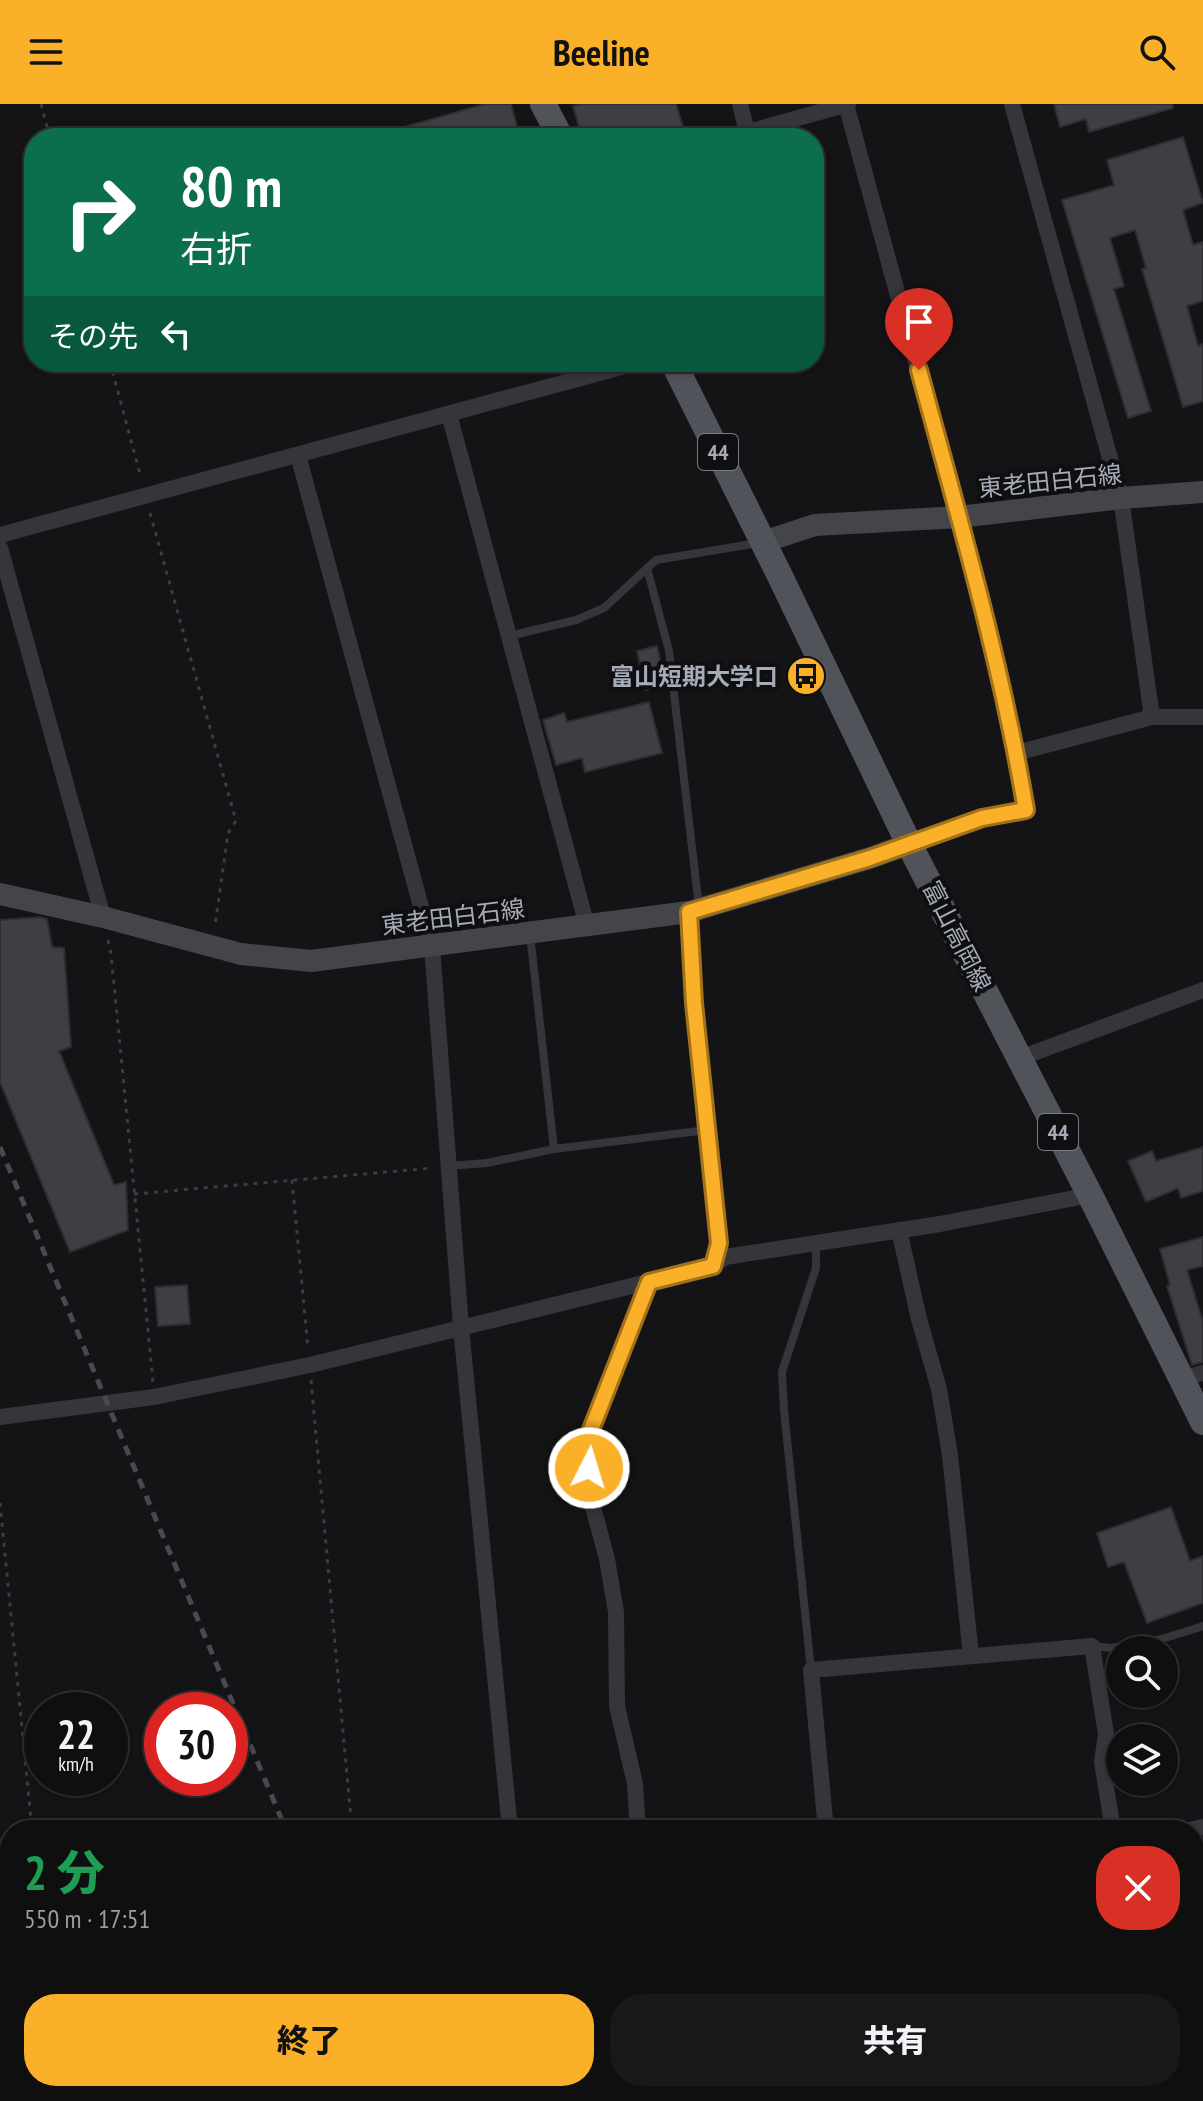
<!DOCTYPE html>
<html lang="ja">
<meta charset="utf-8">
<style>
body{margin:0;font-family:"PT Sans Narrow","Noto Sans JP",sans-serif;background:#181819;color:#f1f3f6;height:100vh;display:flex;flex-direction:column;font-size:30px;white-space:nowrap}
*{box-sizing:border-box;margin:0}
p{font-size:26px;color:#9b9c9f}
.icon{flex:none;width:44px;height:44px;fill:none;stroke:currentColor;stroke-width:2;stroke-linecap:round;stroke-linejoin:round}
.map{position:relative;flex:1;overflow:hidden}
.details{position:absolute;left:0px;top:1716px;width:1204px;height:282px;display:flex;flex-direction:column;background:#0f0f10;border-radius:32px 32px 0 0;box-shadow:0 2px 6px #0004,0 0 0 2px #2f2f30}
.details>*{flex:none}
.top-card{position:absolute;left:24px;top:24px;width:800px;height:244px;border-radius:32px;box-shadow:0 2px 6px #0004,0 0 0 2px #2f2f30;background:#0b6e4f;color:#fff;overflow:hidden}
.buttons{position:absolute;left:1106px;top:1532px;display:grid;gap:16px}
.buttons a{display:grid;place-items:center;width:72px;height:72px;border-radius:50%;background:#0f0f10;box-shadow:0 2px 6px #0004,0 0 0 2px #2f2f30;font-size:40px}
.speed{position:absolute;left:24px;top:1588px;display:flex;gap:16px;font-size:40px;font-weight:700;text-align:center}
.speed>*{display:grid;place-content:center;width:104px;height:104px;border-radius:50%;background:#0f0f10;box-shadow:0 2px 6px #0004,0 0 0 2px #2f2f30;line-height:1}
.speed small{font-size:20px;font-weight:400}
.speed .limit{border:12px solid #d22;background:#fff;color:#111}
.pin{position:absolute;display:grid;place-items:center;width:68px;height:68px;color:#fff;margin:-82px -34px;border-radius:50% 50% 50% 0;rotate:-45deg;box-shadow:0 0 8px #0007}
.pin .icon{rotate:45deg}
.me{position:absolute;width:88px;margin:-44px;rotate:5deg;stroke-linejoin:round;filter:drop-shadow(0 0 6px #0008)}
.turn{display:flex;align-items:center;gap:28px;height:168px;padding:0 24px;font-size:36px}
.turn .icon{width:104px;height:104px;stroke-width:2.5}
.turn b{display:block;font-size:56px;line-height:68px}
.then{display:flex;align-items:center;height:76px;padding:0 24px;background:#0003;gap:16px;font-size:30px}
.round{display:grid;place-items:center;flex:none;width:84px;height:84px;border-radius:32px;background:#181819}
.head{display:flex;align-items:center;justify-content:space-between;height:136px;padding:0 24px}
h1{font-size:48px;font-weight:800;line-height:60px;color:#1e9e55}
.cta{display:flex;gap:16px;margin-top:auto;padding:16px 24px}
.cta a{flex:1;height:92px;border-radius:32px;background:#fab028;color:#111;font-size:32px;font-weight:800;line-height:92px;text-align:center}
.cta a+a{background:#181819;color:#f1f3f6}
header{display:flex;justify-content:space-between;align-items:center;height:104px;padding:0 24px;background:#fab028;color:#111;font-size:36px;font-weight:800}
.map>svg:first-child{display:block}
</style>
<header><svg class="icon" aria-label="menu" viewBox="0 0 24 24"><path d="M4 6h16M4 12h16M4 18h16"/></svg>Beeline<svg class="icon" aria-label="search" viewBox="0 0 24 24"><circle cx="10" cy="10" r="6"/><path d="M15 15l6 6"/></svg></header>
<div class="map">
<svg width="1203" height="1997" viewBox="0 0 1203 1997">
<rect width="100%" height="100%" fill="#141416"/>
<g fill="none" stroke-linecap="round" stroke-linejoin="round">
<path stroke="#2a333a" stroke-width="5" d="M613 1997 614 1988"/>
</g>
<g fill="#3e3f43" stroke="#2e2e32" stroke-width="2">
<path d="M485 0H511L520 34H381L380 30Z"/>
<path d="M581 0H676L685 29 667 34H582L573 2Z"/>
<path d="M1054 0H1172L1173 4 1089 28 1086 15 1060 23Z"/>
<path d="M1183 33 1203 99 1183 106 1193 141 1203 138V197L1187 202 1198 242 1203 240V297L1183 303 1142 165 1146 164 1135 126 1110 134 1124 182 1114 185 1151 307 1128 314 1062 96 1114 81 1107 56Z"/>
<path d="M657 542 666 581 646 586 637 547Z"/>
<path d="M649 598 662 649 585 668 582 654 556 661 543 616 564 609 567 618Z"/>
<path d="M40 813 47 815 52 843 64 844 71 943 59 947 114 1081 126 1078 128 1126 70 1148 0 978V816Z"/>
<path d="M1203 1043V1087L1181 1094 1178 1084 1146 1098 1128 1057 1152 1047 1156 1057Z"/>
<path d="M1203 1133V1162L1187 1166 1203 1218V1258L1192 1261 1167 1182 1170 1181 1160 1145Z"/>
<path d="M187 1181 190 1220 158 1222 155 1183Z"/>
<path d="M1171 1403 1190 1457 1203 1452V1499L1147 1519 1124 1458 1108 1463 1097 1429Z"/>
</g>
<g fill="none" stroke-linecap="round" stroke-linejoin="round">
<g stroke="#3b3d42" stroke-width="3" stroke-dasharray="4 6" stroke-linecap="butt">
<path d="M41 0 50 34"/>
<path d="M110 258 141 374"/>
<path d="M150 409 236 717 228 729 215 822"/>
<path d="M108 836 111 850 153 1278"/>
<path d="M292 1076 308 1244"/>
<path d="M134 1090 433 1064"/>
<path d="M311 1276 352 1726"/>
<path d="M0 1399 32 1726"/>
<path d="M57 1988 58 1997"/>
<path d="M212 1988 213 1997"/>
</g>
<g stroke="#35363b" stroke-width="8">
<path d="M647 464 669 547 699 803"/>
<path d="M509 532 576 516 604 504 656 456 758 439"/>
<path d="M554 1045 707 1026"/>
<path d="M448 1062 487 1059 554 1045 530 830"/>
<path d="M1092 1542 1111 1544 1162 1535 1203 1522"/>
<path d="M811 1566 784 1306 782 1268 816 1164V1139"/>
</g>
<g stroke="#35363b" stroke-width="16">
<path d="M740 0 747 28"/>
<path d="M846 0 984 509 1015 641 1026 706 982 714 909 740"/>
<path d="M1012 0 1121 394 1152 613"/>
<path d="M727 34 848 0"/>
<path d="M449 310 587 822"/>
<path d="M298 351 432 843 461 1223 510 1726"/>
<path d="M0 431 640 258"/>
<path d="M0 444 103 813"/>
<path d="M1016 649 1152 613H1203"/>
<path d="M689 808 694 899 719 1139 713 1162"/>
<path d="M1020 954 1203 886"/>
<path d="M899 1126 919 1215 939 1285 950 1351 971 1552"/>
<path d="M1182 1275 1203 1269"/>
<path d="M0 1313 154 1293 310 1261 713 1162 725 1153 940 1120 1090 1091"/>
<path d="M638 1726 635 1680 617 1602 616 1508 607 1455 590 1392 587 1336 649 1178"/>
<path d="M826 1726 811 1566 1092 1542 1106 1630 1102 1658 1113 1726"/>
<path d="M1190 1726 1203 1723"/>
<path d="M0 1839 10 1838"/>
<path d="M1000 1988 1001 1997"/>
<path d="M1149 1988 1150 1997"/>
</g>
<g stroke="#43454b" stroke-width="22">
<path d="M763 438 815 421 959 413 1121 394 1203 388"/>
<path d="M0 790 103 813 241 850 311 857 689 808 870 754 909 740"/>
</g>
<g stroke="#51535a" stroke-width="26">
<path d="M543 0 561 34"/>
<path d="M673 258 779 470 909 740 1090 1091 1203 1318"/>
</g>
<g stroke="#484a50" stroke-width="5" stroke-dasharray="10 8" stroke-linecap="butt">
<path d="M0 1043 286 1726"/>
<path d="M395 1988 399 1997"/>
</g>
</g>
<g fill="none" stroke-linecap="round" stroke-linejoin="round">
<g stroke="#a2721a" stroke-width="20">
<path id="route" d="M589 1364 587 1336 649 1178 713 1162 719 1139 694 899 689 808 870 754 982 714 1026 706C1001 557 958 411 919 266"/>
</g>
<use href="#route" stroke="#fab028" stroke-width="14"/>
</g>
<defs>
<g id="bus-disc" transform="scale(2)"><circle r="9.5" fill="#fab028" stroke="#0f0f11"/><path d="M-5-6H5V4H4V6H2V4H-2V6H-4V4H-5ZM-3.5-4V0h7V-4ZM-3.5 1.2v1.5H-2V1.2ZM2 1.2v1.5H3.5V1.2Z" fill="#111"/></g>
</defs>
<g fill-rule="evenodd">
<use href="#bus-disc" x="806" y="572"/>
</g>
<g text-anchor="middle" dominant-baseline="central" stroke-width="8" stroke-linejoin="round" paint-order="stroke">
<g fill="#0f0f11" stroke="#787c85" stroke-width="2">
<rect x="698" y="330" width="40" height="36" rx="6"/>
<rect x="1038" y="1010" width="40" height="36" rx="6"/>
</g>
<g font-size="22" font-weight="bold" fill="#a5abb7">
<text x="718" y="348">44</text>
<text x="1058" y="1028">44</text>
</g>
<g font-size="24" fill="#a5abb7" stroke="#0f0f11">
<text transform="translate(1050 377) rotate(-6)">東老田白石線</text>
<text transform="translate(453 813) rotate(-7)">東老田白石線</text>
<text transform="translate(957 832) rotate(63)">富山高岡線</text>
</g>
<g font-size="24" font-weight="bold" fill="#a5abb7" stroke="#0f0f11" text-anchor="end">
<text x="778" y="572">富山短期大学口</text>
</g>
</g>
</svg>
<div class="buttons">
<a><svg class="icon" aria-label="search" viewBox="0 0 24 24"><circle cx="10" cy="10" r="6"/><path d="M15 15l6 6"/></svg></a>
<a><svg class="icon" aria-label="layers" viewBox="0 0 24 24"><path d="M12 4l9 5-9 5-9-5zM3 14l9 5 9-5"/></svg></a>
</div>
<div class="speed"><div>22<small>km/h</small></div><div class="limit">30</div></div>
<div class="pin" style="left:919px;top:266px;background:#d93025"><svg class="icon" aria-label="arrive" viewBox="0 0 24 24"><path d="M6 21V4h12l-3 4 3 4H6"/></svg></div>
<svg class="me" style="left:589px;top:1364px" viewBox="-20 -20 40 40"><circle r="17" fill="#fab028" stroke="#fff" stroke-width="3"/><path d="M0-11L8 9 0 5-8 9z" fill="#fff"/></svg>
<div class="top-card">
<div class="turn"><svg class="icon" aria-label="right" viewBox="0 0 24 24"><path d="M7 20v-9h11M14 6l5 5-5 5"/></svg><div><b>80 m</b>右折</div></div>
<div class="then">その先<svg class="icon" aria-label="left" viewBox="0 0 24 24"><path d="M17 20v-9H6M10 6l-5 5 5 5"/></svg></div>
</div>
<section class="details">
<div class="head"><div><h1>2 分</h1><p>550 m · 17:51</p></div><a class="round" style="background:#d93025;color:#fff"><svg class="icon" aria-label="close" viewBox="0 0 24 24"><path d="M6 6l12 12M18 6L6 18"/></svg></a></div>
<div class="cta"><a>終了</a><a>共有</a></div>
</section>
</div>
